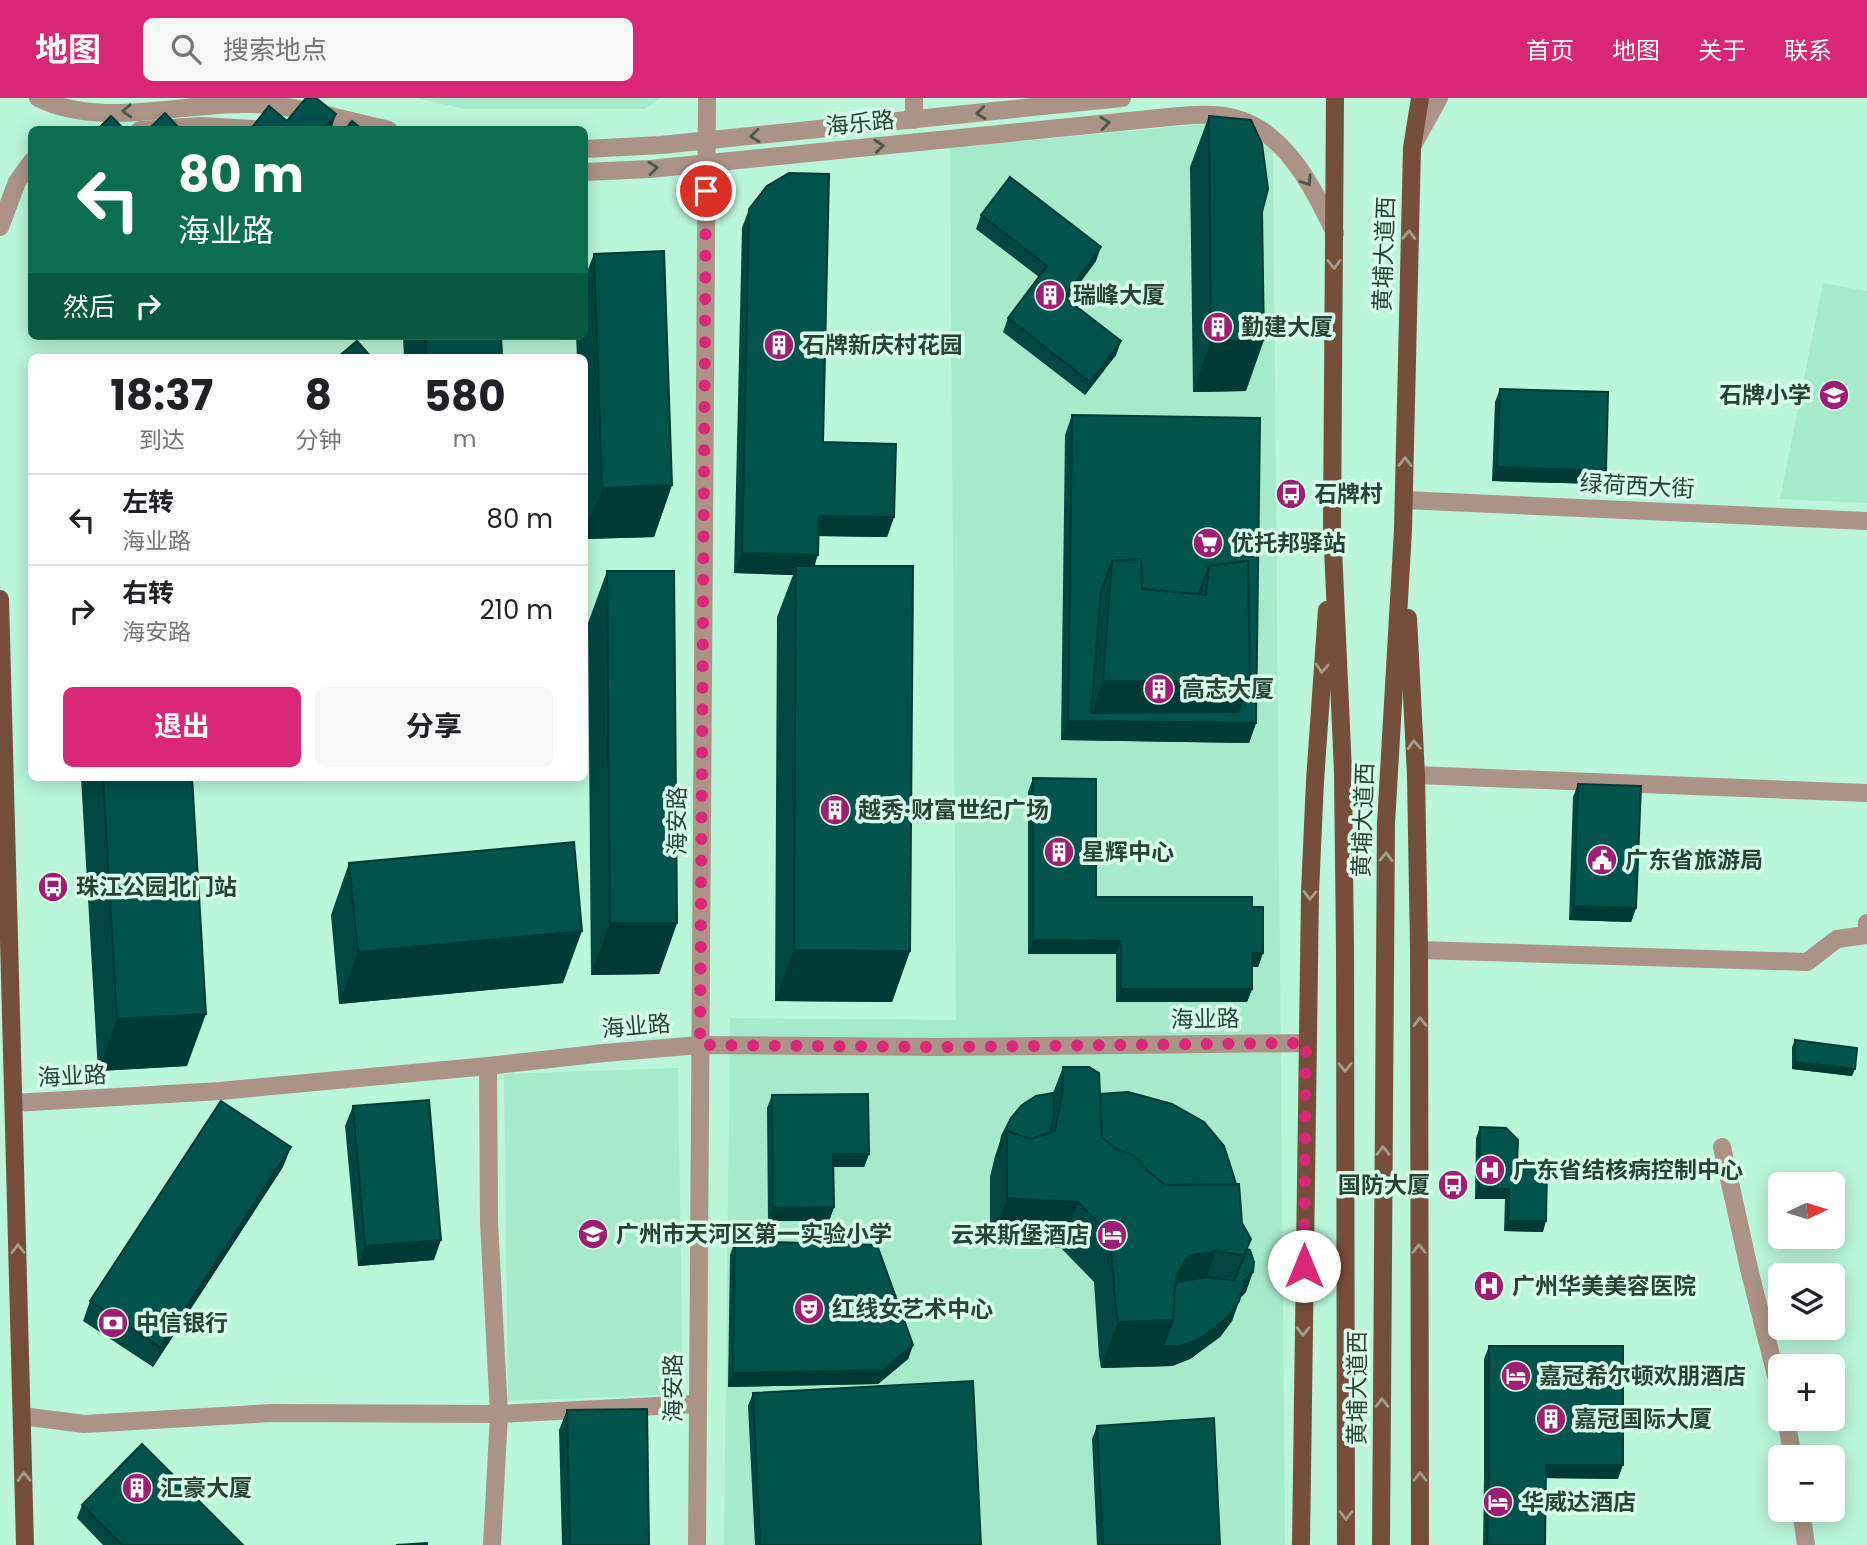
<!DOCTYPE html>
<html lang="zh">
<meta charset="utf-8">
<style>
body{margin:0;font-family:Poppins,"Noto Sans SC",sans-serif;background:#f6f6f6;color:#202124;height:100vh;display:flex;flex-direction:column;font-size:26px;white-space:nowrap}
*{box-sizing:border-box;margin:0}
p{font-size:23px;color:#757577}
.icon{flex:none;width:38px;height:38px;fill:none;stroke:currentColor;stroke-width:2;stroke-linecap:round;stroke-linejoin:round}
.map{position:relative;flex:1;overflow:hidden}
.details{position:absolute;left:28px;top:256px;width:560px;height:427px;display:flex;flex-direction:column;background:#fff;border-radius:10px;box-shadow:0 4px 18px #0003}
.details>*{flex:none}
.guide{position:absolute;left:28px;top:28px;width:560px;height:214px;border-radius:10px;box-shadow:0 4px 18px #0003;background:#0b6e4f;color:#fff;overflow:hidden}
.needle{width:46px;rotate:86deg}
.buttons{position:absolute;left:1768px;top:1074px;display:grid;gap:14px}
.buttons a{display:grid;place-items:center;width:77px;height:77px;border-radius:10px;background:#fff;box-shadow:0 4px 18px #0003;font-size:35px}
.pin{position:absolute;display:grid;place-items:center;width:60px;height:60px;color:#fff;margin:-30px;border:4px solid #fff;border-radius:50%;box-shadow:0 2px 7px #0007}
.me{position:absolute;width:77px;margin:-38px;rotate:0deg;stroke-linejoin:round;filter:drop-shadow(0 0 5px #0008)}
.turn{display:flex;align-items:center;gap:24px;height:147px;padding:0 35px;font-size:32px}
.turn .icon{width:91px;height:91px;stroke-width:2.5}
.turn b{display:block;font-size:49px;line-height:60px}
.then{display:flex;align-items:center;height:66px;padding:0 35px;background:#0003;gap:14px;font-size:26px}
.eta{display:flex;justify-content:space-evenly;align-items:center;height:119px;text-align:center}
.eta b{font-size:42px;font-weight:700;line-height:49px}
.primary-button{display:flex;gap:14px;margin-top:auto;padding:14px 35px}
.primary-button a{flex:1;height:80px;border-radius:10px;background:#db2777;color:#fff;font-size:28px;font-weight:700;line-height:80px;text-align:center}
.primary-button a+a{background:#f6f6f6;color:#202124}
ul{padding:0;list-style:none}
li{display:flex;align-items:center;gap:21px;height:91px;padding:0 35px;border-top:2px solid #e0e0e0}
li div{flex:1}
li b{display:block;font-size:26px}
li em{font-style:normal}
header{display:flex;align-items:center;gap:42px;box-sizing:border-box;height:98px;padding:0 35px;background:#db2777;color:#fff}
header strong{font-size:33px}
nav{display:flex;gap:38px;margin-inline-start:auto;font-size:24px}
.search{width:490px;height:63px;background:#f6f6f6;display:flex;align-items:center;gap:18px;box-sizing:border-box;padding:0 24px;border-radius:10px;color:#757577;font-size:26px}
.map>svg:first-child{display:block}
</style>
<header>
<strong>地图</strong>
<div class="search"><svg class="icon" aria-label="search" viewBox="0 0 24 24"><circle cx="10" cy="10" r="6"/><path d="M15 15l6 6"/></svg>搜索地点</div>
<nav><a>首页</a><a>地图</a><a>关于</a><a>联系</a></nav>
</header>
<div class="map">
<svg width="1867" height="1447" viewBox="0 0 1867 1447">
<rect width="100%" height="100%" fill="#b9f6da"/>
<g fill="#a6eacc">
<path d="M417 0H660L644 11H464Z"/>
<path d="M1204 26 1241 32 1273 52 1285 1447H724L730 920 956 922 950 50Z"/>
<path d="M1823 185 1867 193V405L1780 401Z"/>
<path d="M678 970 683 1296 508 1303 504 976Z"/>
</g>
<g fill="none" stroke-linecap="round" stroke-linejoin="round">
<g stroke="#ab9388" stroke-width="18">
<path d="M38 0C100 31 184 4 251 6 298 7 343 22 389 32"/>
<path d="M914 0V22"/>
<path d="M140 32 202 28 268 32"/>
<path d="M1413 47 1439 0"/>
<path d="M584 51 661 47 1122 0"/>
<path d="M584 74 650 71 1159 20C1183 18 1210 14 1234 20 1286 33 1314 92 1335 135"/>
<path d="M0 129 17 84 32 63"/>
<path d="M1404 402 1867 423"/>
<path d="M1416 677 1867 695"/>
<path d="M1419 852 1807 864 1837 841 1866 837 1867 825"/>
<path d="M488 968 489 1124 499 1316 492 1447"/>
<path d="M14 1005 220 993 488 968 604 955 700 947 938 949 1306 945"/>
<path d="M1722 1049 1750 1175 1780 1293"/>
<path d="M22 1318 84 1326 272 1315 499 1316 697 1306"/>
<path d="M1786 1321 1793 1360"/>
<path d="M1801 1412 1806 1447"/>
<path d="M697 1447 707 0"/>
</g>
<g stroke="#764e3c" stroke-width="18">
<path d="M1335 0 1332 428 1343 674 1345 852 1346 1447"/>
<path d="M0 501 25 1447"/>
<path d="M1408 520 1416 677 1419 852 1420 1447"/>
<path d="M1301 1447 1310 794 1315 683 1327 512"/>
<path d="M1381 1447 1386 726 1403 432 1412 50 1420 0"/>
</g>
</g>
<g fill="#024741">
<path d="M1209 18 1262 114 1246 293 1193 294 1190 69Z"/>
<path d="M749 111 823 344 894 419 887 439 819 438 815 468 910 853 892 904 775 903 777 519 793 477 734 475 742 130Z"/>
<path d="M981 117 1096 163 1067 202 1121 243 1116 257 1085 297 1003 234 1008 220 1039 179 976 131Z"/>
<path d="M594 156 672 387 654 439 584 441V259H577L576 238H584V181Z"/>
<path d="M403 238H501L502 259H404Z"/>
<path d="M1500 291 1601 386 1492 383 1495 304Z"/>
<path d="M1072 317 1260 320 1256 625 1249 645 1061 642 1065 337Z"/>
<path d="M607 473 677 825 659 876 591 877 588 525Z"/>
<path d="M81 679H192L187 968 98 973Z"/>
<path d="M1033 680 1096 799 1252 809 1263 855 1258 869H1252V891L1247 904H1116V856H1028V694Z"/>
<path d="M1578 686 1636 810 1631 824 1569 822 1573 699Z"/>
<path d="M349 765 563 885 339 906 331 817Z"/>
<path d="M1795 942 1852 978 1792 971V949Z"/>
<path d="M1063 969 1100 996 1242 1125 1247 1151 1246 1194 1240 1200 1232 1223 1220 1239 1190 1261 1172 1268 1101 1270 1099 1258 1094 1184 1061 1150 990 1147V1079L995 1058 1002 1038 1053 995Z"/>
<path d="M772 997 869 1056 864 1069H833L834 1109 829 1123H768L767 1010Z"/>
<path d="M353 1008 434 1162 358 1168 345 1028Z"/>
<path d="M1480 1029 1517 1066 1543 1134 1504 1133 1505 1101H1475L1476 1040Z"/>
<path d="M283 1069 153 1269 83 1223 90 1203Z"/>
<path d="M735 1143 913 1247 908 1261 878 1286 728 1289 730 1157Z"/>
<path d="M1489 1248 1618 1381 1546 1380 1545 1447H1483L1484 1380V1261Z"/>
<path d="M753 1295 981 1447H755L748 1308Z"/>
<path d="M567 1312 649 1447H562L559 1332Z"/>
<path d="M1097 1328 1220 1447H1097L1092 1341Z"/>
<path d="M82 1407 243 1447H103L77 1420Z"/>
</g>
<g fill="#013a35">
<path d="M336 16 331 32H324Z"/>
<path d="M1101 149 1096 163 1059 213 1064 199Z"/>
<path d="M1264 242 1246 293 1193 294 1211 243Z"/>
<path d="M1121 243 1116 257 1085 297 1090 284Z"/>
<path d="M1497 369 1606 373 1601 386 1492 383Z"/>
<path d="M672 387 654 439 584 441V438L602 390Z"/>
<path d="M819 418 894 419 887 439 812 438Z"/>
<path d="M742 455 818 457 811 477 796 468 793 477 734 475Z"/>
<path d="M1103 583H1250L1256 625 1249 645 1061 642 1068 623H1089Z"/>
<path d="M1574 808 1636 810 1631 824 1569 822Z"/>
<path d="M610 825H677L659 876 591 877Z"/>
<path d="M582 833 563 885 339 906 358 854Z"/>
<path d="M1033 842 1121 843 1116 856H1028Z"/>
<path d="M794 852 910 853 892 904 775 903Z"/>
<path d="M1252 855H1263L1258 869H1247Z"/>
<path d="M1121 891H1252L1247 904H1116Z"/>
<path d="M206 916 187 968 98 973 117 921Z"/>
<path d="M1795 964 1855 971 1852 978 1792 971Z"/>
<path d="M291 1049 283 1069 153 1269 160 1249Z"/>
<path d="M833 1056H869L864 1069H828Z"/>
<path d="M1479 1090 1509 1091 1505 1101H1475Z"/>
<path d="M1007 1100 1078 1104 1061 1150 990 1147Z"/>
<path d="M834 1109 829 1123H768L773 1110Z"/>
<path d="M1508 1123H1546L1543 1134 1504 1133Z"/>
<path d="M441 1142 434 1162 358 1168 365 1148Z"/>
<path d="M1216 1153 1199 1199 1171 1204 1176 1178 1188 1158Z"/>
<path d="M1253 1174 1246 1194 1237 1203 1244 1183Z"/>
<path d="M1239 1203 1232 1223 1220 1239 1190 1261 1172 1268 1101 1270 1118 1224Z"/>
<path d="M913 1247 908 1261 878 1286 728 1289 733 1275Z"/>
<path d="M1546 1367H1623L1618 1381 1541 1380Z"/>
</g>
<g fill="#02534c" stroke="#013a35" stroke-width="2" fill-rule="evenodd">
<path d="M306 0H316L336 16 324 32H250L269 8 287 23Z"/>
<path d="M165 15 181 32H148Z"/>
<path d="M111 18 125 32H97Z"/>
<path d="M1209 18 1251 22 1262 46 1268 91 1262 114 1264 242 1211 243Z"/>
<path d="M352 23 363 32H345Z"/>
<path d="M789 75 829 76 823 344 896 346 894 419 819 418 818 457 742 455 749 111 767 88Z"/>
<path d="M1010 79 1101 149 1064 199 1121 243 1090 284 1008 220 1047 168 981 117Z"/>
<path d="M664 153 672 387 602 390 594 156Z"/>
<path d="M425 238H501L502 259H426Z"/>
<path d="M357 243 371 259H338Z"/>
<path d="M1500 291 1608 294 1606 373 1497 369Z"/>
<path d="M1072 317 1260 320 1256 625 1068 623ZM1141 461 1142 491 1199 496 1209 468 1248 463 1250 583 1238 614 1091 615 1101 494 1112 463Z"/>
<path d="M1141 461 1142 491 1206 497 1209 468 1248 463 1250 583H1103L1112 463Z"/>
<path d="M796 468H913L910 853 794 852Z"/>
<path d="M607 473H674L677 825H610Z"/>
<path d="M103 679H192L206 916 117 921Z"/>
<path d="M1033 680 1096 681V799H1252V809H1263V855H1252V891H1121V843L1033 842Z"/>
<path d="M1578 686 1641 688 1636 810 1574 808Z"/>
<path d="M574 744 582 833 358 854 349 765Z"/>
<path d="M1795 942 1857 950 1855 971 1795 964Z"/>
<path d="M1063 969H1089L1099 975 1102 1039 1114 1050 1135 1058 1148 1073 1165 1087 1239 1086 1242 1125 1251 1141 1244 1157 1216 1153 1188 1158 1176 1178 1173 1222 1118 1224 1116 1211 1110 1137 1078 1104 1007 1100V1033L1031 1041 1055 1033 1063 992Z"/>
<path d="M1128 994 1172 1006 1204 1024 1224 1048 1233 1076 1236 1086 1165 1087 1148 1073 1135 1058 1114 1050 1102 1039 1100 996Z"/>
<path d="M1053 995 1054 1018 1050 1034 1031 1041 1007 1033 998 1059 1002 1038 1011 1020 1022 1007 1036 998Z"/>
<path d="M868 996 869 1056H833L834 1109 773 1110 772 997Z"/>
<path d="M429 1002 441 1142 365 1148 353 1008Z"/>
<path d="M221 1003 291 1049 160 1249 90 1203Z"/>
<path d="M1480 1029 1506 1030 1518 1042 1517 1066 1547 1067 1546 1123H1508L1509 1091 1479 1090Z"/>
<path d="M735 1143 877 1147 913 1247 883 1272 733 1275Z"/>
<path d="M1247 1151 1250 1152 1254 1164 1253 1174 1244 1183 1239 1203 1227 1220 1198 1242 1179 1248H1163L1173 1222 1175 1189 1178 1184 1207 1179 1234 1183Z"/>
<path d="M1489 1248H1623V1367H1546L1545 1447H1487L1489 1367Z"/>
<path d="M973 1283 981 1447H760L753 1295Z"/>
<path d="M647 1311 649 1447H570L567 1312Z"/>
<path d="M1214 1320 1220 1447H1103L1097 1328Z"/>
<path d="M142 1346 243 1447H122L82 1407Z"/>
<path d="M427 1445V1447H396Z"/>
</g>
<defs><path id="oneway-chevron" d="M-2-3.5L2.5 0L-2 3.5" fill="none" stroke-width="1.6" stroke-linecap="round" stroke-linejoin="round" transform="scale(1.75)"/></defs>
<g stroke="#4a564b">
<use href="#oneway-chevron" transform="translate(127 13) rotate(177)"/>
<use href="#oneway-chevron" transform="translate(981 15) rotate(174)"/>
<use href="#oneway-chevron" transform="translate(1105 25) rotate(-6)"/>
<use href="#oneway-chevron" transform="translate(755 38) rotate(174)"/>
<use href="#oneway-chevron" transform="translate(879 48) rotate(-6)"/>
<use href="#oneway-chevron" transform="translate(653 70) rotate(-6)"/>
<use href="#oneway-chevron" transform="translate(1307 83) rotate(56)"/>
</g>
<g stroke="#a39d8b">
<use href="#oneway-chevron" transform="translate(1409 137) rotate(-88)"/>
<use href="#oneway-chevron" transform="translate(1334 166) rotate(90)"/>
<use href="#oneway-chevron" transform="translate(1405 364) rotate(-89)"/>
<use href="#oneway-chevron" transform="translate(1322 570) rotate(94)"/>
<use href="#oneway-chevron" transform="translate(1414 647) rotate(-93)"/>
<use href="#oneway-chevron" transform="translate(1386 759) rotate(-89)"/>
<use href="#oneway-chevron" transform="translate(1310 797) rotate(91)"/>
<use href="#oneway-chevron" transform="translate(1420 924) rotate(-91)"/>
<use href="#oneway-chevron" transform="translate(1345 969) rotate(90)"/>
<use href="#oneway-chevron" transform="translate(1383 1053) rotate(-90)"/>
<use href="#oneway-chevron" transform="translate(18 1151) rotate(-91)"/>
<use href="#oneway-chevron" transform="translate(1419 1151) rotate(-90)"/>
<use href="#oneway-chevron" transform="translate(1303 1233) rotate(91)"/>
<use href="#oneway-chevron" transform="translate(1382 1305) rotate(-90)"/>
<use href="#oneway-chevron" transform="translate(24 1379) rotate(-91)"/>
<use href="#oneway-chevron" transform="translate(1420 1379) rotate(-90)"/>
<use href="#oneway-chevron" transform="translate(1346 1417) rotate(90)"/>
</g>
<g fill="none" stroke-linecap="round" stroke-linejoin="round">
<path stroke="#db2777" stroke-width="12" stroke-dasharray="0 21.6" d="M706 93 700 947 938 949 1306 945 1304 1168"/>
</g>
<defs>
<g id="building-disc" transform="scale(1.575)"><circle r="9.5" fill="#9d1e73" stroke="#d9fdec"/><path d="M-4-6H4V6H1V3H-1V6H-4ZM-2.5-4.3h1.7v1.8h-1.7ZM.8-4.3h1.7v1.8H.8ZM-2.5-1h1.7V.8h-1.7ZM.8-1h1.7V.8H.8Z" fill="#fff"/></g>
<g id="school-disc" transform="scale(1.575)"><circle r="9.5" fill="#9d1e73" stroke="#d9fdec"/><path d="M0-5L7-2L0 1L-7-2ZM-4 1L0 2.5L4 1V4Q0 6-4 4Z" fill="#fff"/></g>
<g id="bus-disc" transform="scale(1.575)"><circle r="9.5" fill="#9d1e73" stroke="#d9fdec"/><path d="M-5-6H5V4H4V6H2V4H-2V6H-4V4H-5ZM-3.5-4V0h7V-4ZM-3.5 1.2v1.5H-2V1.2ZM2 1.2v1.5H3.5V1.2Z" fill="#fff"/></g>
<g id="supermarket-disc" transform="scale(1.575)"><circle r="9.5" fill="#9d1e73" stroke="#d9fdec"/><path d="M-6-5.5h2.5l.6 2H6L4.5 2H-2.5L-4.4-4H-6ZM-1.5 3.2a1.3 1.3 0 1 0 .1 0ZM3 3.2a1.3 1.3 0 1 0 .1 0Z" fill="#fff"/></g>
<g id="civic-disc" transform="scale(1.575)"><circle r="9.5" fill="#9d1e73" stroke="#d9fdec"/><path d="M-.6-6.5H3V-4.5H.6V-3L4-1V1h2V6H-6V1h2V-1L-.6-3ZM-1.2 2.5V6h2.4V2.5Z" fill="#fff"/></g>
<g id="hospital-disc" transform="scale(1.575)"><circle r="9.5" fill="#9d1e73" stroke="#d9fdec"/><path d="M-5-5h3v3.5h4V-5h3V5h-3V1.5h-4V5h-3Z" fill="#fff"/></g>
<g id="hotel-disc" transform="scale(1.575)"><circle r="9.5" fill="#9d1e73" stroke="#d9fdec"/><path d="M-6-4.5h1.5V1H6V5H4.5V3h-9V5H-6ZM-4 0a1.8 1.8 0 1 1 3.6 0ZM.5 0V-2.5h3Q6-2.5 6 0Z" fill="#fff"/></g>
<g id="theatre-disc" transform="scale(1.575)"><circle r="9.5" fill="#9d1e73" stroke="#d9fdec"/><path d="M-5-5.5Q0-4 5-5.5V0Q5 5 0 6Q-5 5-5 0ZM-3.3-2.5H-1v1.5H-3.3ZM1-2.5H3.3v1.5H1ZM-2.8 1Q0 5.5 2.8 1Z" fill="#fff"/></g>
<g id="bank-disc" transform="scale(1.575)"><circle r="9.5" fill="#9d1e73" stroke="#d9fdec"/><path d="M-6-4H6V4H-6ZM0-2.3a2.3 2.3 0 1 0 0 4.6a2.3 2.3 0 1 0 0-4.6Z" fill="#fff"/></g>
</defs>
<g fill-rule="evenodd">
<use href="#building-disc" x="1050" y="197"/>
<use href="#building-disc" x="1218" y="229"/>
<use href="#building-disc" x="779" y="247"/>
<use href="#school-disc" x="1834" y="297"/>
<use href="#bus-disc" x="1291" y="396"/>
<use href="#supermarket-disc" x="1208" y="445"/>
<use href="#building-disc" x="1159" y="591"/>
<use href="#building-disc" x="835" y="712"/>
<use href="#building-disc" x="1059" y="754"/>
<use href="#civic-disc" x="1602" y="762"/>
<use href="#bus-disc" x="53" y="789"/>
<use href="#hospital-disc" x="1490" y="1072"/>
<use href="#bus-disc" x="1453" y="1087"/>
<use href="#school-disc" x="593" y="1136"/>
<use href="#hotel-disc" x="1112" y="1137"/>
<use href="#hospital-disc" x="1489" y="1188"/>
<use href="#theatre-disc" x="809" y="1211"/>
<use href="#bank-disc" x="113" y="1225"/>
<use href="#hotel-disc" x="1516" y="1278"/>
<use href="#building-disc" x="1551" y="1321"/>
<use href="#building-disc" x="137" y="1390"/>
<use href="#hotel-disc" x="1498" y="1404"/>
</g>
<g text-anchor="middle" dominant-baseline="central" stroke-width="7" stroke-linejoin="round" paint-order="stroke">
<g font-size="23" fill="#294237" stroke="#d9fdec">
<text transform="translate(860 25) rotate(-6)">海乐路</text>
<text transform="translate(1384 156) rotate(-88)">黄埔大道西</text>
<text transform="translate(1637 388) rotate(3)">绿荷西大街</text>
<text transform="translate(1363 722) rotate(-88)">黄埔大道西</text>
<text transform="translate(677 723) rotate(-90)">海安路</text>
<text transform="translate(1205 921) rotate(-1)">海业路</text>
<text transform="translate(636 928) rotate(-5)">海业路</text>
<text transform="translate(72 978) rotate(-3)">海业路</text>
<text transform="translate(673 1290) rotate(-90)">海安路</text>
<text transform="translate(1357 1290) rotate(-90)">黄埔大道西</text>
</g>
<g font-size="23" font-weight="bold" fill="#294237" stroke="#d9fdec" text-anchor="start">
<text x="1073" y="197">瑞峰大厦</text>
<text x="1241" y="229">勤建大厦</text>
<text x="802" y="247">石牌新庆村花园</text>
<text x="1811" y="297" text-anchor="end">石牌小学</text>
<text x="1314" y="396">石牌村</text>
<text x="1231" y="445">优托邦驿站</text>
<text x="1182" y="591">高志大厦</text>
<text x="858" y="712">越秀·财富世纪广场</text>
<text x="1082" y="754">星辉中心</text>
<text x="1625" y="762">广东省旅游局</text>
<text x="76" y="789">珠江公园北门站</text>
<text x="1513" y="1072">广东省结核病控制中心</text>
<text x="1430" y="1087" text-anchor="end">国防大厦</text>
<text x="616" y="1136">广州市天河区第一实验小学</text>
<text x="1089" y="1137" text-anchor="end">云来斯堡酒店</text>
<text x="1512" y="1188">广州华美美容医院</text>
<text x="832" y="1211">红线女艺术中心</text>
<text x="136" y="1225">中信银行</text>
<text x="1539" y="1278">嘉冠希尔顿欢朋酒店</text>
<text x="1574" y="1321">嘉冠国际大厦</text>
<text x="160" y="1390">汇豪大厦</text>
<text x="1521" y="1404">华威达酒店</text>
</g>
</g>
</svg>
<div class="buttons">
<a><svg class="needle" viewBox="-14 -14 28 28"><path d="M0-13l5 13h-10z" fill="#e53935"/><path d="M0 13l5-13h-10z" fill="#757577"/></svg></a>
<a><svg class="icon" aria-label="layers" viewBox="0 0 24 24"><path d="M12 4l9 5-9 5-9-5zM3 14l9 5 9-5"/></svg></a>
<a>+</a>
<a>−</a>
</div>
<div class="pin" style="left:706px;top:93px;background:#d93025"><svg class="icon" aria-label="arrive" viewBox="0 0 24 24"><path d="M6 21V4h12l-3 4 3 4H6"/></svg></div>
<svg class="me" style="left:1304px;top:1168px" viewBox="-20 -20 40 40"><circle r="19" fill="#fff"/><path d="M0-13L10 11 0 6-10 11z" fill="#db2777"/></svg>
<div class="guide">
<div class="turn"><svg class="icon" aria-label="left" viewBox="0 0 24 24"><path d="M17 20v-9H6M10 6l-5 5 5 5"/></svg><div><b>80 m</b>海业路</div></div>
<div class="then">然后<svg class="icon" aria-label="right" viewBox="0 0 24 24"><path d="M7 20v-9h11M14 6l5 5-5 5"/></svg></div>
</div>
<section class="details">
<div class="eta">
<div><b>18:37</b><p>到达</p></div>
<div><b>8</b><p>分钟</p></div>
<div><b>580</b><p>m</p></div>
</div>
<ul>
<li><svg class="icon" aria-label="left" viewBox="0 0 24 24"><path d="M17 20v-9H6M10 6l-5 5 5 5"/></svg><div><b>左转</b><p>海业路</p></div><em>80 m</em></li>
<li><svg class="icon" aria-label="right" viewBox="0 0 24 24"><path d="M7 20v-9h11M14 6l5 5-5 5"/></svg><div><b>右转</b><p>海安路</p></div><em>210 m</em></li>
</ul>
<div class="primary-button"><a>退出</a><a>分享</a></div>
</section>
</div>
